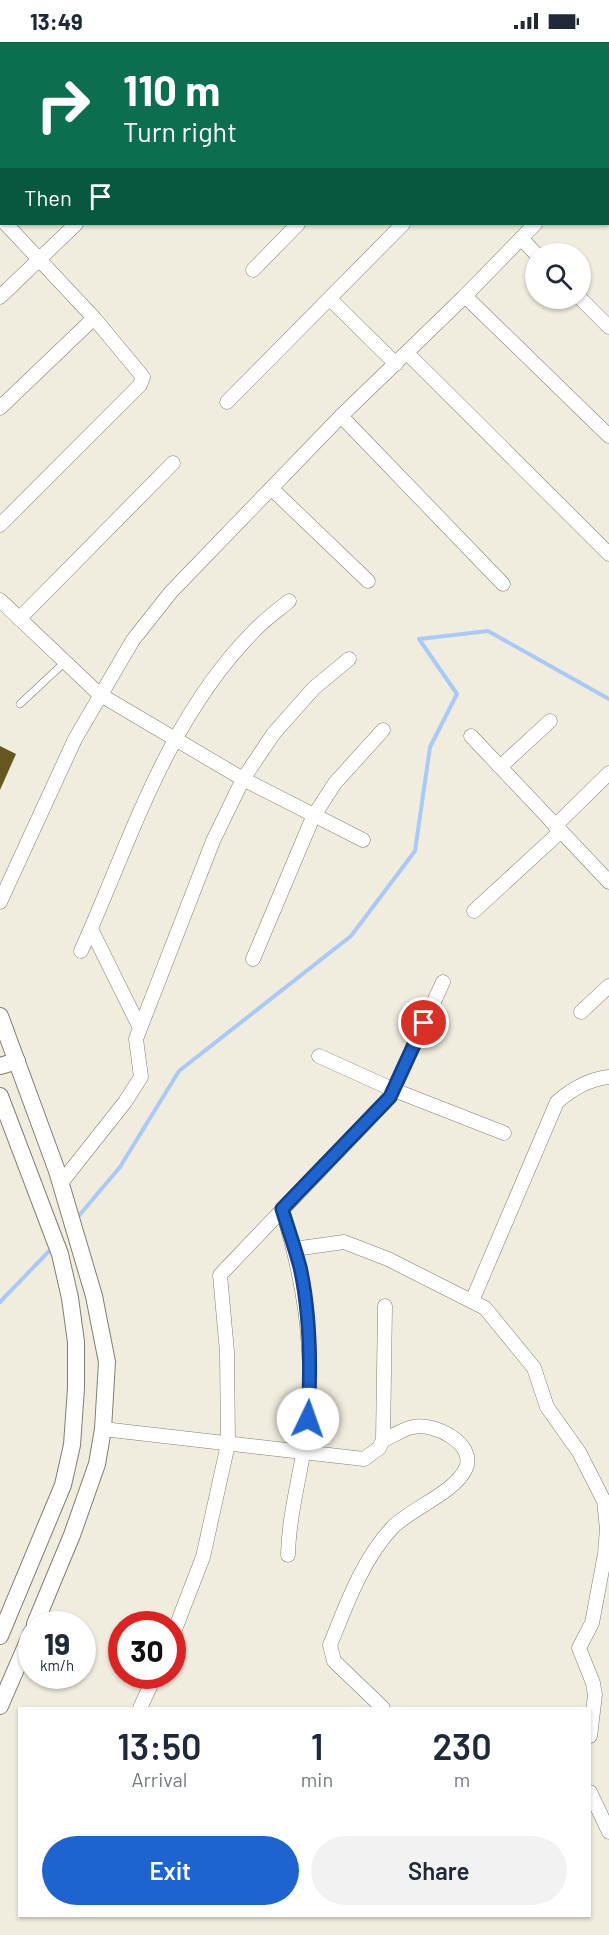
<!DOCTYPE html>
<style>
body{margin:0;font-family:Barlow,sans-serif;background:#f2f2f3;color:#1f2937;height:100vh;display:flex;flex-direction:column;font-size:22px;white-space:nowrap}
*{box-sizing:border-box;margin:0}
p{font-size:20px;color:#747a83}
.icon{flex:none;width:33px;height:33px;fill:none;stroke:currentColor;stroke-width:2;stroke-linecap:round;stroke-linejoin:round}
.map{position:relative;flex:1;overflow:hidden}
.panel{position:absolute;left:18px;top:1665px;width:573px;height:210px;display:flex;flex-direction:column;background:#fff;border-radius:0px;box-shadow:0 2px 4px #0004}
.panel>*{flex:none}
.top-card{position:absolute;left:0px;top:0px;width:609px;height:183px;box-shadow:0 2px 4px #0004;background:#0b6e4f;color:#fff;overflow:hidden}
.tools{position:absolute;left:525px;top:201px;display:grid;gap:12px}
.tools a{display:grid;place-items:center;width:66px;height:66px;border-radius:50%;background:#fff;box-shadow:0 2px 4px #0004;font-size:30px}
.speed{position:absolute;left:18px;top:1569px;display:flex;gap:12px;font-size:30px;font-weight:700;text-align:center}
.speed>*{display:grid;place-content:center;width:78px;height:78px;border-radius:50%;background:#fff;box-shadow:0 2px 4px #0004;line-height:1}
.speed small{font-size:15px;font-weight:400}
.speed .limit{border:9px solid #d22;background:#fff;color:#111}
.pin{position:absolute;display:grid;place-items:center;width:51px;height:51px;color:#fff;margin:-26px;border:3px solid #fff;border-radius:50%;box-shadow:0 2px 6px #0007}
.me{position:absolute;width:66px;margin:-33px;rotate:3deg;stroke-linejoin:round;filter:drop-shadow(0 0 4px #0008)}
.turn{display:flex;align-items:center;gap:21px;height:126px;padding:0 24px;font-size:27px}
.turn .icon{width:78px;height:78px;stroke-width:2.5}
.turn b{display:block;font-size:42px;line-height:51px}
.then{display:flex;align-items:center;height:57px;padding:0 24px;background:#0003;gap:12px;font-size:22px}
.eta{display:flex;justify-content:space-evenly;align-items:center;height:102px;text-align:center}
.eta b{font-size:36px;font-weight:600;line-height:42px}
.action{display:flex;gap:12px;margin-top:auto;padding:12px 24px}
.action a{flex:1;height:69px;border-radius:36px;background:#1d64d0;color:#fff;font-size:24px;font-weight:600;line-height:69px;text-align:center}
.action a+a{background:#f2f2f3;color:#1f2937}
.status{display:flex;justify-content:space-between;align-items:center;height:42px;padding:0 30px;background:#fff;direction:ltr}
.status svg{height:16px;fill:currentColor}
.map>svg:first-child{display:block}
</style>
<div class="status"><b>13:49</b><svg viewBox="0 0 49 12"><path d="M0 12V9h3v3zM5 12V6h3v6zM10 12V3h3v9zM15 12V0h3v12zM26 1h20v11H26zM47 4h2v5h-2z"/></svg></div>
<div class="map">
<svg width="609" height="1893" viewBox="0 0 609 1893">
<rect width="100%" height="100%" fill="#f0edde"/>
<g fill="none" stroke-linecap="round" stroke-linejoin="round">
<g stroke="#aac9f9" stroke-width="4">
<path d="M77 1176 120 1125 179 1029 351 894 415 809 430 705 457 652 419 597 488 589 609 657"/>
<path d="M0 1260 53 1205"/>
</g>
</g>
<path fill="#645720" d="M0 704 16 712 0 748Z"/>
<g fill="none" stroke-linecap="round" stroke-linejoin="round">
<g stroke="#827f72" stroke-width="8">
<path id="service" d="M20 662 65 620"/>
</g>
<g stroke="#827f72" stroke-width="15">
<g id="minor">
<path d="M559 0 561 2"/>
<path d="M16 2 18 0"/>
<path d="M136 2 137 0"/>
<path d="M356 2 357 0"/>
<path d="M471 2 472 0"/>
<path d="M581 2 583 0"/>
<path d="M0 18 2 16"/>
<path d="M608 59 609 55"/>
<path d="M608 84 609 89"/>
<path d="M608 107 609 106"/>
<path d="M0 131 2 130"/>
<path d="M608 167 609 168"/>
<path d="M521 196 536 212"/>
<path d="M253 228 298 182"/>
<path d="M465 254 609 394"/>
<path d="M0 255 76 182"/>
<path d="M580 256 609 285"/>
<path d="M330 257 396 322"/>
<path d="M407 311 609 512"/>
<path d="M227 360 403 182"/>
<path d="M0 366 94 276"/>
<path d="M341 374 503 542"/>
<path d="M273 448 368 539"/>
<path d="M0 483 140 343 143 335 94 276 6 182"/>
<path d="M0 558 99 652 243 737 363 798"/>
<path d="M19 577 173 421"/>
<path d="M471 694 609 840"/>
<path d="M500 725 550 679"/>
<path d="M555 784 609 731"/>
<path d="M0 860 75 697 133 598 171 550 341 374 465 254 535 182"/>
<path d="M474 869 561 789"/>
<path d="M91 887 140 986"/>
<path d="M81 909C131 798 166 678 254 589 264 578 277 569 289 559"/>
<path d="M253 917 313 775 335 741 383 688"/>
<path d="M581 970 609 944"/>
<path d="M319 1014 394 1048 504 1091"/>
<path d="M61 1141 125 1060 141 1035 136 997 213 799 243 737 274 691 314 646 349 617"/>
<path d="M282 1167C304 1238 314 1302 308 1376 304 1422 289 1467 288 1513"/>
<path d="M294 1207 344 1200 388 1217 485 1266 534 1326 547 1365 579 1410 604 1459 607 1487 605 1512 592 1581 579 1606 593 1641 595 1653 590 1694"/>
<path d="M472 1259 557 1060C572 1047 589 1037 609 1035"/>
<path d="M103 1387 364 1417 379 1406 383 1398 385 1264"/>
<path d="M172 1595 203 1515 228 1402 227 1310 220 1233 390 1055 443 940"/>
<path d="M140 1666 155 1634"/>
<path d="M383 1666 334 1619 330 1603C346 1564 362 1518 392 1486 411 1466 455 1451 466 1426 476 1401 433 1380 413 1385 403 1387 393 1394 383 1398"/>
<path d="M590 1750 609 1790"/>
</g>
</g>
<g stroke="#827f72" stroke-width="18">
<g id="tertiary">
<path d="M0 974 57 1129 94 1254 107 1320 103 1387 97 1422 72 1493 35 1582"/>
<path d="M0 1024 17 1019"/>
<path d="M0 1054 60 1212 70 1256 76 1300V1346L72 1403 63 1443 0 1594"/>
<path d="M0 1664 32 1590"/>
</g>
</g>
<use href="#service" stroke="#fff" stroke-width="7"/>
<use href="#minor" stroke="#fff" stroke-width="14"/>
<use href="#tertiary" stroke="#fff" stroke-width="16"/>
</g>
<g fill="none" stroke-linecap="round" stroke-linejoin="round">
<g stroke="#134187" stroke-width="15">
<path id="route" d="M308 1377C311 1327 311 1274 300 1225 295 1206 288 1186 282 1167L390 1055 424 981"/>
</g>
<use href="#route" stroke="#1d64d0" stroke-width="10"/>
</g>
</svg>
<div class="tools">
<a><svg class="icon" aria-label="search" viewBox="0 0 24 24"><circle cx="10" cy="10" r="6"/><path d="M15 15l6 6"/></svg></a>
</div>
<div class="speed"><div>19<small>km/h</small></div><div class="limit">30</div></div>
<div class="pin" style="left:424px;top:981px;background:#d93025"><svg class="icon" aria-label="arrive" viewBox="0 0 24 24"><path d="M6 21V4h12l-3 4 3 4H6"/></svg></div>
<svg class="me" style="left:308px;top:1377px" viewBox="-20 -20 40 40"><circle r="19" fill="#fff"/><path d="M0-13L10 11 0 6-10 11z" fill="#1d64d0"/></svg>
<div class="top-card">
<div class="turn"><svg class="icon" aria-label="right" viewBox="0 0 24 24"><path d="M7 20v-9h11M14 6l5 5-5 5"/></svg><div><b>110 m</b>Turn right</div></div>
<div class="then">Then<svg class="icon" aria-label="arrive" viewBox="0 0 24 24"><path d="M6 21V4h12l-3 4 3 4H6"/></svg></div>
</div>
<section class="panel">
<div class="eta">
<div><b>13:50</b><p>Arrival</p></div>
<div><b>1</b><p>min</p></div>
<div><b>230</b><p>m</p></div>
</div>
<div class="action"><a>Exit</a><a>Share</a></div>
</section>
</div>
